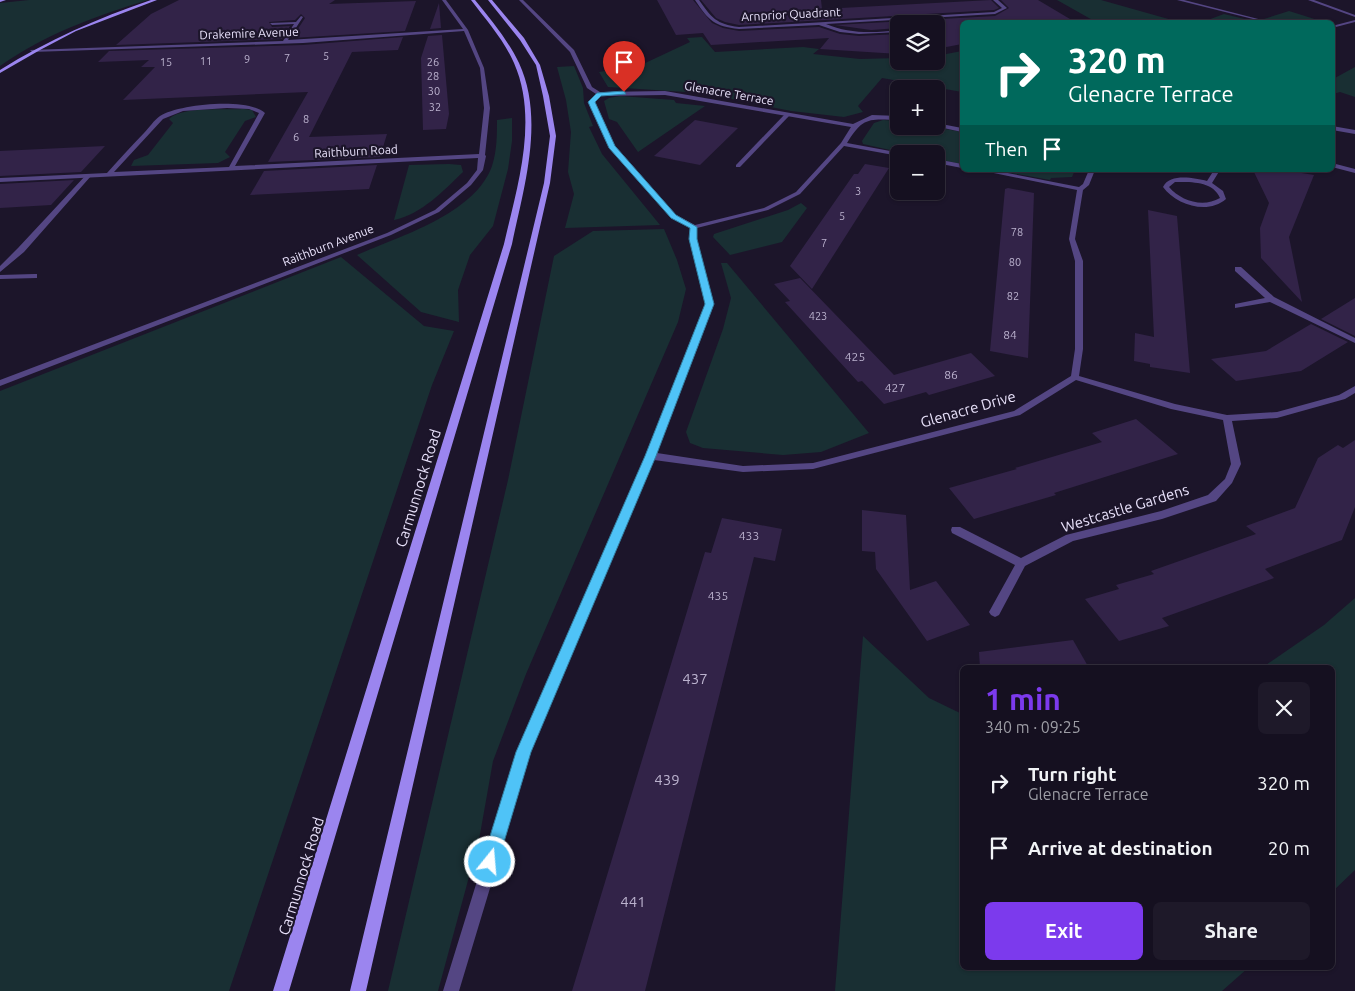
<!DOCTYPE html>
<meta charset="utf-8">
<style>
body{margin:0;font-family:Ubuntu,sans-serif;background:#1e1929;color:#f1f3f6;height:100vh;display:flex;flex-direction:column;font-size:19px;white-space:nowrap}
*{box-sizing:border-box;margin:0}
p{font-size:16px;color:#9d9da5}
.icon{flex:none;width:28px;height:28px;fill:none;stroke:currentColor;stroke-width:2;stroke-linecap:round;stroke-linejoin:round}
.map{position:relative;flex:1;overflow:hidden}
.drawer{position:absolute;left:960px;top:665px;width:375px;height:305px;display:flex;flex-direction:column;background:#151020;border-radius:8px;box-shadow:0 1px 4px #0004,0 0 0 1px #34303e}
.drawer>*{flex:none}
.top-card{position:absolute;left:960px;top:20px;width:375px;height:152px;border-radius:8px;box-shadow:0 1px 4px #0004,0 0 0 1px #34303e;background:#00695c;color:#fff;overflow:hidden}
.controls{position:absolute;left:890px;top:15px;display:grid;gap:10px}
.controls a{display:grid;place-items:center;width:55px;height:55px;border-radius:8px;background:#151020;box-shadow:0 1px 4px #0004,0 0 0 1px #34303e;font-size:25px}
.pin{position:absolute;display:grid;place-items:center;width:42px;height:42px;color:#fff;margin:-51px -21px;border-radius:50% 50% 50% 0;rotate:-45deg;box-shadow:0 0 5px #0007}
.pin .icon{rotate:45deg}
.me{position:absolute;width:55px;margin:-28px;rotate:17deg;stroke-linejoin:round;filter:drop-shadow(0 0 4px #0008)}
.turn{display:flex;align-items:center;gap:18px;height:105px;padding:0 25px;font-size:22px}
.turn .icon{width:65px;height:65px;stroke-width:2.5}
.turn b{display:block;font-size:35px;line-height:42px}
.then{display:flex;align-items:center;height:48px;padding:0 25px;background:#0003;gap:10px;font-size:19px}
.round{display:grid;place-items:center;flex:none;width:52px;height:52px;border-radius:8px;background:#1e1929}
.overview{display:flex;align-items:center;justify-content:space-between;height:85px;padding:0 25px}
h1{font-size:30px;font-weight:600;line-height:38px;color:#7c3aed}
.action{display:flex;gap:10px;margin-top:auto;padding:10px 25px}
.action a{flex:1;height:58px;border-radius:8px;background:#7c3aed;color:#fff;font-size:20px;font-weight:600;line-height:58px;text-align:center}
.action a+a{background:#1e1929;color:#f1f3f6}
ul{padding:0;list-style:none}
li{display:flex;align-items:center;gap:15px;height:65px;padding:0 25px}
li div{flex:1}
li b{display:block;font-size:19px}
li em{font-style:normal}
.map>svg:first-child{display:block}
</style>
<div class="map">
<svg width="1355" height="991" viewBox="0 0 1355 991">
<rect width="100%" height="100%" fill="#1c152a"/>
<g fill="#192f33">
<path d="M29 0H148C96 16 45 34 0 66V3Z"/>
<path d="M1057 0H1101L1179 22H1207L1205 21 1224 14 1257 22H1096Z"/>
<path d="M1289 11 1324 22H1276L1264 19Z"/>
<path d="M702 37 715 52 803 47 819 49 813 54 860 59 899 58V61H936V56L962 51V92L882 78 858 106 863 112 844 117 791 111 701 93 608 87 599 72 641 65 690 42 687 38Z"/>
<path d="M574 66 583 88 584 103 593 126 589 127 602 154 660 225 565 228 574 194 568 172 571 132 566 100 557 67Z"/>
<path d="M1355 67V97L1340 92 1333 94V79Z"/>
<path d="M620 96 674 100 676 103 705 106 638 152 617 122 609 119 604 101 609 98Z"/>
<path d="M244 109 252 110 256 117 245 121 225 152 230 157 218 163 131 166 134 160 148 155 173 123 169 119C182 106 225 110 244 109Z"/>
<path d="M512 118V141L508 169 493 226 470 255 458 290 459 322 421 312 357 255C400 236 475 214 492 166 497 151 497 135 497 120Z"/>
<path d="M883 120 899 121V126H929L962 132V164L936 159V154H908L863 144 862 141 874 123Z"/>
<path d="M449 164 461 165 463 172C443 191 422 214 394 220L409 165Z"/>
<path d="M995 170H1075L1072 177 1051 178 1050 180Z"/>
<path d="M801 203 807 208 782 242 730 255 713 237 714 234 788 210Z"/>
<path d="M664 229 677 260 686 289 678 322 526 674 493 761 479 840 438 991H388L508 480 554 256 593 231Z"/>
<path d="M341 257 424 326 454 331 432 385 229 991H0V391Z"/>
<path d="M721 263H727L869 433 821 452 783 455 703 448 690 443 686 432 723 329 731 298Z"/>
<path d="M1355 598V870L1333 891 1332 668 1263 667 1324 625Z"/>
<path d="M863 636 929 698 962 714V968H1248L1222 991H835Z"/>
</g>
<g fill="#322348">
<path d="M179 0H335L329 4 416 1 405 31 292 38 305 18 301 14 295 20 269 22 272 27 290 26 282 39 116 45 151 14Z"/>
<path d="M657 0H693L712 23 723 28 739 31 819 27 840 34 859 36 899 34V54L820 49 829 38 711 45 703 33 676 35Z"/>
<path d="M701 0H821L822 9 991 0 999 8 994 10 739 25 725 22 716 18Z"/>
<path d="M1001 0H1038L1075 22H962V44L936 49V24H899V28L871 30 835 25 995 16 1009 8Z"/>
<path d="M439 3 441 28 430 29Z"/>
<path d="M442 35 449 114 446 129 423 130 421 58 428 36Z"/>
<path d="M403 37 398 50 352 52 309 137 387 134 380 157 268 162 308 92 123 100 155 67H141L149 60 98 62 109 51 303 45Z"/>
<path d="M695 120 738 128 700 165 654 156Z"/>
<path d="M105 146 81 172 0 176V151Z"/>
<path d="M865 164 889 168 812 289 790 266 854 174H858Z"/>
<path d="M377 165 369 189 250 195 264 171Z"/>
<path d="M1253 170H1283L1314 175 1289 237 1302 302 1261 258 1260 228 1269 203Z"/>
<path d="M74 180 51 205 0 208V184Z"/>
<path d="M1008 188 1034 193 1028 358 990 351 1005 189Z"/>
<path d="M1148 210 1177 216 1190 373 1150 367V364L1134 361 1135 333 1154 337Z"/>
<path d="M800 278 894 375 971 353 995 376 929 395 926 392 884 404 862 381 858 382 785 302 790 301 774 284Z"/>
<path d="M1355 298V336L1321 319Z"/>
<path d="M1311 324 1348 342 1301 371 1236 381 1211 359 1266 351Z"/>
<path d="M1136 419 1178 454 1054 493 1056 495 974 519 949 488 1017 469 1015 468 1102 442 1092 433Z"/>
<path d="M1355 440V507L1342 540 1265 569 1274 578 1162 618 1169 626 1119 641 1085 599 1119 589 1116 585 1154 574 1151 571 1256 534 1246 526 1295 508 1318 458 1338 445 1343 448Z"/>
<path d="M862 510 906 515 910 590 936 581 970 625 927 641 876 569 875 552 862 551Z"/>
<path d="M722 518 782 529 775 561 754 557 645 991H572L705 552 711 553Z"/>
<path d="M1073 640 1089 668H980L979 652Z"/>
</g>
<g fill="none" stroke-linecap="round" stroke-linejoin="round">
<g fill="#544683" fill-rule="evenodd">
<path d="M785 114 790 115 740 167H736V165Z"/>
<path d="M86 175 91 176 24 252 0 272V266L18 248Z"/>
<path d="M34 274H37V278L0 279V275Z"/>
</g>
<g fill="#544683" fill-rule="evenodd">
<path d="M442 0H446L468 30 484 68 490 108 485 155 486 156 483 170 471 185 439 212 391 235 0 386V380L387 233 435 210 467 183 477 170 478 158 0 182V178L107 173C119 160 131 146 144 133 149 128 154 120 160 116 178 104 248 97 265 113L235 166 479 154 484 108 480 68 464 31 303 43 32 52 30 50 283 41 294 24 272 25 270 23 296 22 301 16 303 17 288 40 463 29ZM227 108 249 109 259 113 229 167 114 172 163 119 183 111Z"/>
<path d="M519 0H523L574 50 592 87 600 92 665 91 853 124 872 115 899 116V120C870 119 863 116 847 143L901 153 899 156 844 146 800 194 768 210 697 228 696 239 714 304 657 453 743 466 813 463 1014 411 1071 376 1075 349V261L1069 239 1077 190 979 170H992L1079 187 1083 184 1089 170H1095L1089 185 1083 190 1075 239 1083 261V349L1079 376 1175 404 1227 415 1277 412 1339 395 1355 386V393L1345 399 1277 418 1232 421 1241 464 1232 483 1216 501 1162 519 1073 541 1025 566 999 615 995 617 991 615 989 612 1015 565 952 533 951 530 952 527H960L1021 558 1066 535 1161 511 1208 495 1225 479 1231 464 1223 420 1171 409 1076 380 1020 415 813 469 743 472 654 460 531 752 459 991H443L517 752 646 456 706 304 690 239 691 228 672 217 610 148 589 102 596 94 587 88 570 52ZM665 95 851 127 841 143 796 192 764 208 695 225 676 215 615 146 595 102 600 96Z"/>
<path d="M695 0H699C712 18 716 24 739 27L994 12 1002 8 993 0H998L1007 8 995 14 826 24C849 34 874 33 899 30V32L859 34 840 32 819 25 739 29C714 26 709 21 695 0Z"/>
<path d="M1177 0H1184L1270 22H1265Z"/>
<path d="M1308 0H1314L1355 15V17Z"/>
<path d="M1355 20V22L1332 28V26Z"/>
<path d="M936 123 962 128V132L934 126H936Z"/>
<path d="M1332 126 1355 130V134L1332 130Z"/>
<path d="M936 159 962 164V168L936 163Z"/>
<path d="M1332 163 1355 169V173L1332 167Z"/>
<path d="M1214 170H1220L1212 183 1223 191 1226 199C1208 215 1176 205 1163 187 1170 173 1194 178 1207 181ZM1175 182C1191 182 1213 181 1220 198 1203 208 1181 201 1169 187Z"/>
<path d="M1235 267H1241L1274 297 1355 338V343L1270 302 1235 308V304L1265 298 1235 271Z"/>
</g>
<g fill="#9b85ef" fill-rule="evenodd">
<path d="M0 0H6L0 2Z"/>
<path d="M151 0H157L76 31 40 50 0 73V70C48 40 98 18 151 0Z"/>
<path d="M471 0H475C491 20 508 40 519 63 545 119 524 187 512 244L289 991H273L504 244C517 187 539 120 514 63 504 40 486 20 471 0Z"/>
<path d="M488 0H492L524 38 540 65 549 96 556 136 550 183 366 991H350L544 183 550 136 543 96 536 65 520 40Z"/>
</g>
</g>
<path fill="#4fc3f7" stroke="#337fa1" d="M624 91 626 94 601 96 595 102 615 146 676 215 697 227V239L714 304 656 456 531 752 498 862 496 868 490 871 484 868 482 862 516 752 645 456 705 304 689 239 690 228 671 218 609 148 588 102 597 93Z"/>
<g text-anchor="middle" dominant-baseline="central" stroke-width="4.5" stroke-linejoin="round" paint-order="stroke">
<g font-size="11" fill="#bbb2ce">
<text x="326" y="56">5</text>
<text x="287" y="58">7</text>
<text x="247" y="59">9</text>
<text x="206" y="61">11</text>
<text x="166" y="62">15</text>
<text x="433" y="62">26</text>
<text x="433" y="76">28</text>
<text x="434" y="91">30</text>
<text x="435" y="107">32</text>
<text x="306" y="119">8</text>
<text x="296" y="137">6</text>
<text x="858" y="191">3</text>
<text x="842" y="216">5</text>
<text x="1017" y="232">78</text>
<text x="824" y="243">7</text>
<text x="1015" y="262">80</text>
<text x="1013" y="296">82</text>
<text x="818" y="316">423</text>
</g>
<g font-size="12" fill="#e9e2fb" stroke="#1c152a">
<text transform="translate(791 14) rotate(-3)">Arnprior Quadrant</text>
<text transform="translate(249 33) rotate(-2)">Drakemire Avenue</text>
<text transform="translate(729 93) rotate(10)">Glenacre Terrace</text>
<text transform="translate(356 151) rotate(-3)">Raithburn Road</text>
<text transform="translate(328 245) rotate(-21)">Raithburn Avenue</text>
</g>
<g font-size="12" fill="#bbb2ce">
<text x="1010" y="334">84</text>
<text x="855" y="356">425</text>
<text x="951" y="374">86</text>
<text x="895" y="387">427</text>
<text x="749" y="535">433</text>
<text x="718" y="595">435</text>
</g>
<g font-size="15" fill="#e9e2fb" stroke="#1c152a">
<text transform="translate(968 409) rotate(-16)">Glenacre Drive</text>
<text transform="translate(418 488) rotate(-73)">Carmunnock Road</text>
<text transform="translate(1125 508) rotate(-17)">Westcastle Gardens</text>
<text transform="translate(301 876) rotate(-73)">Carmunnock Road</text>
</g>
<g font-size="15" fill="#bbb2ce">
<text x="695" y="678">437</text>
<text x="667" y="779">439</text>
<text x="633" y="901">441</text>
</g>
</g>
</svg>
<div class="controls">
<a><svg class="icon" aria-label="layers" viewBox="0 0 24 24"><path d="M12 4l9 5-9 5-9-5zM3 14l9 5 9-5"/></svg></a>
<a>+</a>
<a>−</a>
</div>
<div class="pin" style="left:624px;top:92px;background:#d93025"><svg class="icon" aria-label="arrive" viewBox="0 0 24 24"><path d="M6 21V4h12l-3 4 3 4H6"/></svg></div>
<svg class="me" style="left:490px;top:862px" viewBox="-20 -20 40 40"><circle r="17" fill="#4fc3f7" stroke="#fff" stroke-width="3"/><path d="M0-11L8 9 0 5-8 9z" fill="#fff"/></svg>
<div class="top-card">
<div class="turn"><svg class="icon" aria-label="right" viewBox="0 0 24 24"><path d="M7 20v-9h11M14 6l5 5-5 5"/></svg><div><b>320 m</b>Glenacre Terrace</div></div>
<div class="then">Then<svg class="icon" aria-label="arrive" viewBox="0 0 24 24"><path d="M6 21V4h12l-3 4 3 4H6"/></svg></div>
</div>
<section class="drawer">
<div class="overview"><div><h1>1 min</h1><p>340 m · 09:25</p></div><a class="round"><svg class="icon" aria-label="close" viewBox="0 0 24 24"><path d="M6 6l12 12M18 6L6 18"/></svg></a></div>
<ul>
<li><svg class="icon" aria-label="right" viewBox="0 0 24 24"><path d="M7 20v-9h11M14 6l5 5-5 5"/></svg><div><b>Turn right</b><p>Glenacre Terrace</p></div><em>320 m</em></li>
<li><svg class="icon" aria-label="arrive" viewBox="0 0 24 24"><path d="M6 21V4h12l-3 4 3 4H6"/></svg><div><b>Arrive at destination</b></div><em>20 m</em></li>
</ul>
<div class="action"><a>Exit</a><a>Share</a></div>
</section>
</div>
